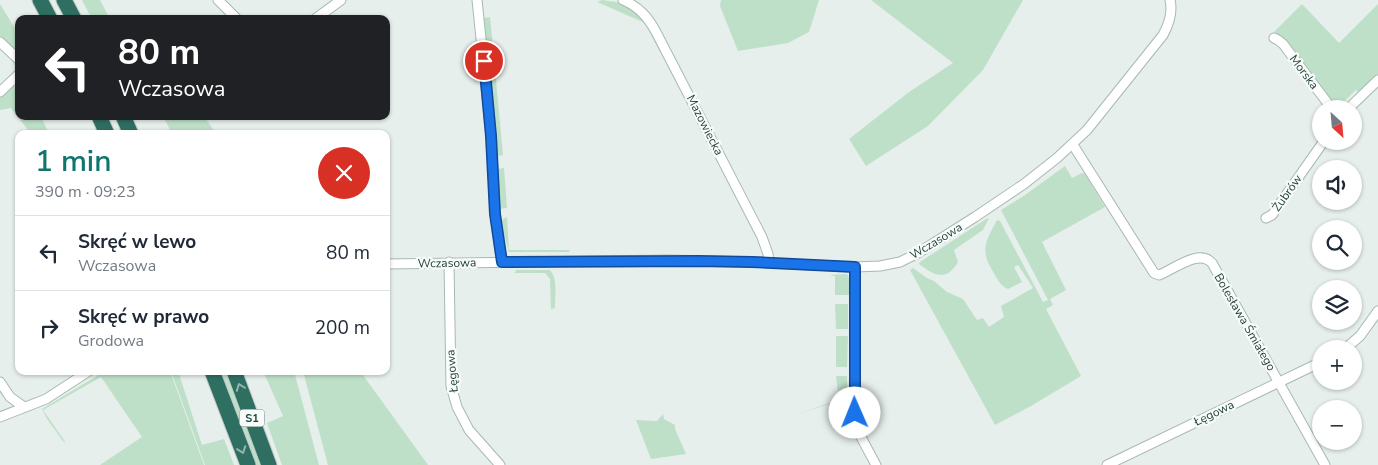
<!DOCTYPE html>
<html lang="pl">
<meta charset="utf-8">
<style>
body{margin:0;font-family:"Nunito Sans",sans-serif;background:#f2f2f3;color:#1f2937;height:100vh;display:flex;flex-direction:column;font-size:19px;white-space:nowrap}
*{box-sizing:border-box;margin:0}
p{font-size:16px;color:#747a83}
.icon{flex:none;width:28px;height:28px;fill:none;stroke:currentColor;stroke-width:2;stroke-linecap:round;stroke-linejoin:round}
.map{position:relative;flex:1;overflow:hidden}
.details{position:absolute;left:15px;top:130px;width:375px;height:245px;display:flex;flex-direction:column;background:#fff;border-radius:10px;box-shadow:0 1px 4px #0004}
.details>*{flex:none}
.top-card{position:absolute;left:15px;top:15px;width:375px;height:105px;border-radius:10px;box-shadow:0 1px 4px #0004;background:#202124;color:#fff;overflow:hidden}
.needle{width:32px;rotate:154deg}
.buttons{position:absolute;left:1312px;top:100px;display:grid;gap:10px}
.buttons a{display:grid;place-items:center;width:50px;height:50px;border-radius:50%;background:#fff;box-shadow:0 1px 4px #0004;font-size:25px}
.pin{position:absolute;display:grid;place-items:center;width:42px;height:42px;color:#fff;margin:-21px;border:2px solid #fff;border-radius:50%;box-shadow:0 1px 5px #0007}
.me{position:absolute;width:55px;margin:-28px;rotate:359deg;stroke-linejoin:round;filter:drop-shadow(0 0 4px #0008)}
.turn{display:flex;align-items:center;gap:18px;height:105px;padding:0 20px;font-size:22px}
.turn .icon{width:65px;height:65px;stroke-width:2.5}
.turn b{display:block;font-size:35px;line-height:42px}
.round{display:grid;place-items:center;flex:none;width:52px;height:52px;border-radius:26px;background:#f2f2f3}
.overview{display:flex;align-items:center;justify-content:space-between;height:85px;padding:0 20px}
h1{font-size:30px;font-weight:600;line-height:38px;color:#0f766e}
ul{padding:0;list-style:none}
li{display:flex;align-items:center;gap:15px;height:75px;padding:0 20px;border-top:1px solid #e0e1e3}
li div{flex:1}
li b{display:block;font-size:19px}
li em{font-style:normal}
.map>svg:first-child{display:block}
</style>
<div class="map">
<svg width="1378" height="465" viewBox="0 0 1378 465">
<rect width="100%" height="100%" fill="#e6efeb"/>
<g fill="#bfe0c8">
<path d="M82 0H100L110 19H92Z"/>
<path d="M602 0 622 3 645 19 662 49 660 52 645 23 597 2Z"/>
<path d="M721 0H819L809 32 788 43 738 51 720 6Z"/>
<path d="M871 0H1023L983 70 928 126 866 166 849 139 909 92 953 63Z"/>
<path d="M0 4 19 35V53L0 36Z"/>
<path d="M1302 4 1339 43 1378 4V75L1358 92 1356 90 1340 105 1331 102 1274 32Z"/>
<path d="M490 17 503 155 499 156 496 154 484 18Z"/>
<path d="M13 84 14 87 19 86V116H41L49 134H31L11 108 0 110V97Z"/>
<path d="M163 116H204L216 134H172Z"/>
<path d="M1065 166 1072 178 1082 173 1085 174 1105 207 1042 242 1066 290 1050 299 1053 305 1046 309 1081 376 1031 406 995 425 910 270 913 268 927 278 934 281 947 292 963 299 977 320 983 318 989 327 1004 317 1001 306 1033 288 1018 265 1014 267 1022 282 1008 289C1001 286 999 282 995 275 980 251 984 244 997 220L1000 221 1043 302 1048 300 1001 210 1025 195Z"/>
<path d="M504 168 507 208 499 209 497 169Z"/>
<path d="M507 217 509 250H570L569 252H509L500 221Z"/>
<path d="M989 218 983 230 954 250 958 262C946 282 935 276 919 264L920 262 986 219Z"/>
<path d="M516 270H550C558 279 555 296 555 308L551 309 550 279 545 273H515Z"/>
<path d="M847 274 849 278V295H835V276L829 275Z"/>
<path d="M835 304H848V329H836Z"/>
<path d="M836 336H848L847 367H836Z"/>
<path d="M105 371H170L204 465H100L142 437 101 377 43 410 66 443 63 441 47 419 42 409Z"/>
<path d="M171 371H178L202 445 224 439 234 465H205Z"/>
<path d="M219 371H225L261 465H255Z"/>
<path d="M263 371H294L319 465H282L267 423 283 416Z"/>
<path d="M303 371H360L428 465H328Z"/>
<path d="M836 376H847V400L837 402 797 414 839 400Z"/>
<path d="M663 414 664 419 675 425V429L686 454 651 459 636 420 657 421Z"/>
</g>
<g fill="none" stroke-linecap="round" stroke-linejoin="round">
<g stroke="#a8b8b2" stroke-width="11">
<g id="street">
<path d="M218 0 237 19"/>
<path d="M477 0 491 135 495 214 502 262"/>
<path d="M623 0C639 7 648 17 656 32L762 237 768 254 769 262"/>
<path d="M315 19 341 0"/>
<path d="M1274 38 1278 40 1283 44 1332 109"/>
<path d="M0 42 19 60"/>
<path d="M0 92 19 74"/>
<path d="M1348 109 1378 80"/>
<path d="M1073 145 1154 273 1159 275C1173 270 1199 248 1212 263L1325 465"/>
<path d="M1266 218 1272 215 1324 141"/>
<path d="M449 262 451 386 457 407 469 430 500 465"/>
<path d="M386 264 668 260 752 262 855 267 880 266 900 262 918 253 975 217 1024 184 1057 158 1087 130 1163 35C1169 24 1173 12 1170 0"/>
<path d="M855 267V413L861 437 876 465"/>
<path d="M1345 349 1360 336 1378 311"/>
<path d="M0 382 10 397 24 407"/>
<path d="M0 417 46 399 89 371"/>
<path d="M1107 465 1321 362"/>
</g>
</g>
<g stroke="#c2cac8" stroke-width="17">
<g id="highway">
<path d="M40 0 50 19"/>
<path d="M64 0 74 19"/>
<path d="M99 116 107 134"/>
<path d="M123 116 131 134"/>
<path d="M212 371 248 465"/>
<path d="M234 371 269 465"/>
</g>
</g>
<use href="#street" stroke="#fff" stroke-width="9"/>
<use href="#highway" stroke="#2f6f62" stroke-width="15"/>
</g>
<defs><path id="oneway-chevron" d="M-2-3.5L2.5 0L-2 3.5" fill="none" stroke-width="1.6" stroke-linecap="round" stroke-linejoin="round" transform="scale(1.25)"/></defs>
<g stroke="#93b5ae">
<use href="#oneway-chevron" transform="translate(240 387) rotate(-111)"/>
<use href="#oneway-chevron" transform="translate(242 450) rotate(70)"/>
</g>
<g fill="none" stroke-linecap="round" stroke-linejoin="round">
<g stroke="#114b97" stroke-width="12">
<path id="route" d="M484 61 491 136 495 214 502 262 698 261 752 262 855 267V413"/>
</g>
<use href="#route" stroke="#1a73e8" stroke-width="9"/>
</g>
<g text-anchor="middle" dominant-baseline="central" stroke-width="4.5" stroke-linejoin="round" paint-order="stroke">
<rect fill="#f7fbf9" stroke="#637a73" stroke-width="1" x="239.5" y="409.5" width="25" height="17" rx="4"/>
<g font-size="11" font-weight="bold" fill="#24423a">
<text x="252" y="418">S1</text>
</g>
<g font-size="12" fill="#24423a" stroke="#f7fbf9">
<text transform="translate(1304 72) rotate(53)">Morska</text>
<text transform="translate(705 125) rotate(63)">Mazowiecka</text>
<text transform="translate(1287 193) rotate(-55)">Żubrów</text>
<text transform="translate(936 241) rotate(-31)">Wczasowa</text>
<text transform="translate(447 263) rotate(-1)">Wczasowa</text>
<text transform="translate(1245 322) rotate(60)">Bolesława Śmiałego</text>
<text transform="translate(452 371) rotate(-95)">Łęgowa</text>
<text transform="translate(1214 413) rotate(-26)">Łęgowa</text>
</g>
</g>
</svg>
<div class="buttons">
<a><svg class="needle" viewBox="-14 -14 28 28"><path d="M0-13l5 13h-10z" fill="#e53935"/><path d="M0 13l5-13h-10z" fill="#747a83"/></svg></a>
<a><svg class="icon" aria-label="sound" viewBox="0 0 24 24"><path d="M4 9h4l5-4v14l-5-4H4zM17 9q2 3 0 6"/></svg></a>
<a><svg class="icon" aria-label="search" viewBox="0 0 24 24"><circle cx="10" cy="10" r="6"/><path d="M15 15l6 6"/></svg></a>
<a><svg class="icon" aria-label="layers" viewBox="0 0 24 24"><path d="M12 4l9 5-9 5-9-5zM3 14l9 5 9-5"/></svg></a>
<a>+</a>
<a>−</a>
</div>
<div class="pin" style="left:484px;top:61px;background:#d93025"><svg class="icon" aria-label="arrive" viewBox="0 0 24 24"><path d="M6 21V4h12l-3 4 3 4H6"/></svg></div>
<svg class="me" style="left:855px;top:413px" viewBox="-20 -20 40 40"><circle r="19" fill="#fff"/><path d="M0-13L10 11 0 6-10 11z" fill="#1a73e8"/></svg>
<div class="top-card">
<div class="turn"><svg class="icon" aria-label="left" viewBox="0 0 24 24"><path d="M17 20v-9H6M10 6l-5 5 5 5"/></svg><div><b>80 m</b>Wczasowa</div></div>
</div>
<section class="details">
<div class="overview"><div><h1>1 min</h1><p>390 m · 09:23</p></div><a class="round" style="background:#d93025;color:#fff"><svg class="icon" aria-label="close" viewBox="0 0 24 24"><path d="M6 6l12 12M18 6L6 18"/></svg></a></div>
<ul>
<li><svg class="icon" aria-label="left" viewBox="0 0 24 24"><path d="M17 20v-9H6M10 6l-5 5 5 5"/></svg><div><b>Skręć w lewo</b><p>Wczasowa</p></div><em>80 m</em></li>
<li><svg class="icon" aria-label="right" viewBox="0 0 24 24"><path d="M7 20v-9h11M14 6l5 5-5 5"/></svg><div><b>Skręć w prawo</b><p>Grodowa</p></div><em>200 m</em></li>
</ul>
</section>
</div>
